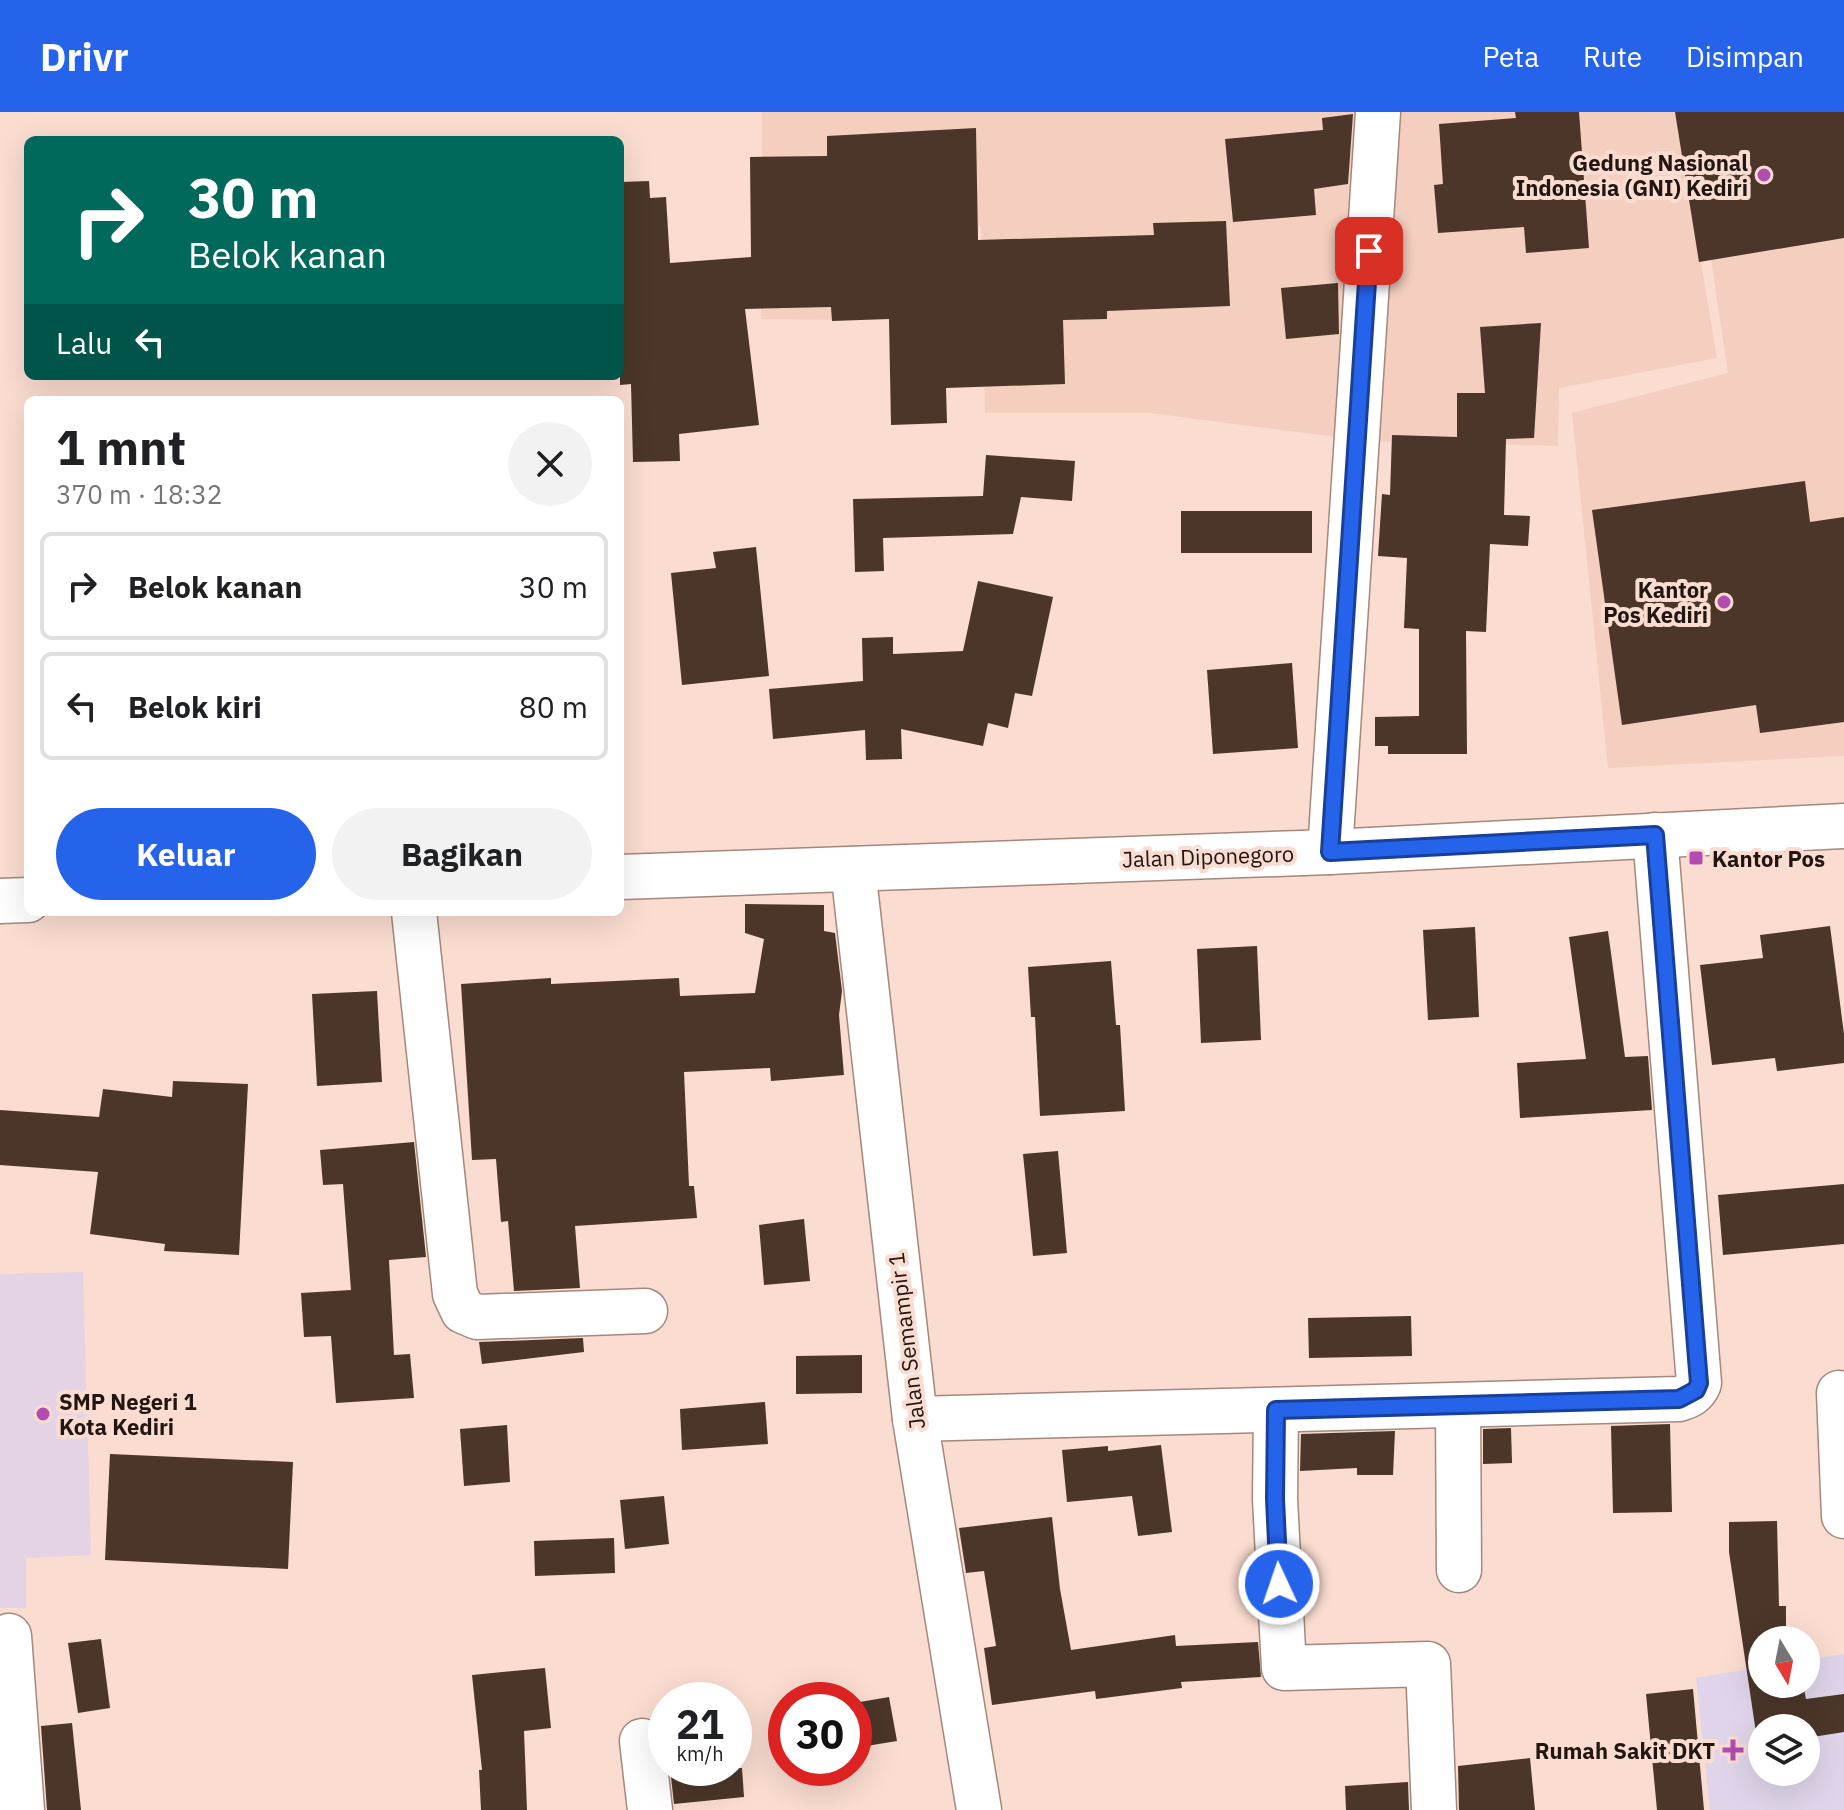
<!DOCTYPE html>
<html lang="id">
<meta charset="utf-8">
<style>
body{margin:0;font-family:"IBM Plex Sans",sans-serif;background:#f2f2f2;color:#202124;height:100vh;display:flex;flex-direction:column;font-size:30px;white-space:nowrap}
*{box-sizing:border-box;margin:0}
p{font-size:26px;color:#757577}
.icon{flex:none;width:44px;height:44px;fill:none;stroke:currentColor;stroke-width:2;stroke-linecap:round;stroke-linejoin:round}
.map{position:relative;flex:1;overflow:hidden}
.details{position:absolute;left:24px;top:284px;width:600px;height:520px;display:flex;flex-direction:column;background:#fff;border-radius:12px;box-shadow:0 8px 32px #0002}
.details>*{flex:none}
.banner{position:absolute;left:24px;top:24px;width:600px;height:244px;border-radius:12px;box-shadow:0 8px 32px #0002;background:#00695c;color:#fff;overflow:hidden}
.needle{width:52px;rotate:170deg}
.tools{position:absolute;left:1748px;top:1514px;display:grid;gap:16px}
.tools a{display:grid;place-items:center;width:72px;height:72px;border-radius:50%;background:#fff;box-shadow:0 8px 32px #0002;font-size:40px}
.speed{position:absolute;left:648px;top:1570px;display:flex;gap:16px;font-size:40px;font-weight:700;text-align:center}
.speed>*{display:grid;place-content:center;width:104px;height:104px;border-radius:50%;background:#fff;box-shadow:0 8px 32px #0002;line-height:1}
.speed small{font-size:20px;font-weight:400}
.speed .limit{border:12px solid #d22;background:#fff;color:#111}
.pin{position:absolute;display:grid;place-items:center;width:68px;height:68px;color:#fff;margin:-34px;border-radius:16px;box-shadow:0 4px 12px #0006}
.me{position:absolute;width:88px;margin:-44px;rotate:357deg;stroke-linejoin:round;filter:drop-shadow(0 0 6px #0008)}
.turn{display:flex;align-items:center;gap:28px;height:168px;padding:0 32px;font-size:36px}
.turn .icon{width:104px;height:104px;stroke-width:2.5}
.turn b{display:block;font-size:56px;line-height:68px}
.then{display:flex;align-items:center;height:76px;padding:0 32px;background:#0003;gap:16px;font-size:30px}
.round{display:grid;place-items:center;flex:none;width:84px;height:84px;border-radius:42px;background:#f2f2f2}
.headline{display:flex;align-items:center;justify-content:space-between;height:136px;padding:0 32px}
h1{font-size:48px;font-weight:800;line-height:60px}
.primary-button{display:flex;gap:16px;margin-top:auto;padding:16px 32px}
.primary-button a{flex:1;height:92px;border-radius:48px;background:#2563eb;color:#fff;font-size:32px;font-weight:800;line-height:92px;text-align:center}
.primary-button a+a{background:#f2f2f2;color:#202124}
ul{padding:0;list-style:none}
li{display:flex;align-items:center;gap:24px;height:108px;margin:0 16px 12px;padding:0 16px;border:4px solid #e0e0e0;border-radius:12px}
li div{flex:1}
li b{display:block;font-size:30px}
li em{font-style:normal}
header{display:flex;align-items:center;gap:48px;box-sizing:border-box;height:112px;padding:0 40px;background:#2563eb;color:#fff}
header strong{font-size:38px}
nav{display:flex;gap:44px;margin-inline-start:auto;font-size:28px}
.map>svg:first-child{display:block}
</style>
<header>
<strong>Drivr</strong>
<nav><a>Peta</a><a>Rute</a><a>Disimpan</a></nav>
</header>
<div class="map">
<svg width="1844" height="1698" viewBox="0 0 1844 1698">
<rect width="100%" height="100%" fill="#fadcd0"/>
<g fill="#f4cebf">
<path d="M762 0H1676L1717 246 1559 276 1558 334 1368 329 1150 301H985L981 114 866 121 852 208 761 207Z"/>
<path d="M1689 0H1844V644L1608 656 1572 301 1728 261Z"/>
</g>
<path fill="#e3d3e5" d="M83 1160 91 1443 26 1446V1496H0V1162Z"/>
<path fill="#dfd4e9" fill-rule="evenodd" d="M1844 1542V1698H1710L1696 1566 1762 1555V1572H1806V1548ZM1762 1616H1806V1660H1762Z"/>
<g fill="#4b3629">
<path d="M1515 0H1579L1589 136 1526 141 1524 115 1438 121 1434 73 1443 72 1439 12 1516 6Z"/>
<path d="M1675 0H1844V126L1699 150Z"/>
<path d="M1353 2 1348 72 1314 77 1316 103 1233 110 1225 27 1323 18 1322 6Z"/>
<path d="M976 16 978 128 1154 123 1153 111 1226 109 1230 194 1107 199V207L1063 208 1065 272 946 276 947 311 891 313 889 207 832 209 831 195 745 197 759 313 679 322 680 349 633 350 631 272 620 273V70L649 69 650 86 666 85 670 151 751 145 750 45 827 44V24Z"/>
<path d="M1338 171 1339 222 1286 227 1281 176Z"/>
<path d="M1541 211 1534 326 1506 327 1504 403 1530 404 1528 434 1490 432 1486 520 1466 519 1467 642H1388V634H1375V605L1419 604V517L1404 516 1407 446 1378 444 1382 382 1390 383 1392 323 1457 325V281H1485L1480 215Z"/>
<path d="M986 343 1075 349 1072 389 1021 385 1013 422 883 426 884 459 855 460 853 387 983 384Z"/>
<path d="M1805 369 1810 410 1844 405V610L1760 621 1756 593 1622 613 1592 398Z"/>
<rect x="1181" y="399" width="131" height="42"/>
<path d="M756 435 769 564 682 573 671 461 716 456 713 440Z"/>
<path d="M978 469 1053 485 1032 584 1015 581 1008 616 988 611 983 634 901 617 902 647 866 648 865 618 773 627 769 577 863 569 862 526 893 525V542L963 539Z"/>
<path d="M1292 551 1298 636 1213 642 1207 558Z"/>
<path d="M745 792 824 793V819L835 821 842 879 839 903 844 963 771 969 770 956 684 960 689 1074H694L697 1106 575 1114 580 1176 514 1179 508 1109 501 1110 496 1047 472 1048 461 872 551 866V872L679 866 680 884 755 881 764 827 745 821Z"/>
<path d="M1830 814 1844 922V951L1777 959 1775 946 1712 953 1700 853 1763 846 1760 823Z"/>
<path d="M1475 815 1479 905 1428 908 1423 818Z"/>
<path d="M1608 819 1625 945 1648 944 1652 998 1520 1006 1517 951 1586 947 1569 825Z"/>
<path d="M1257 834 1261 928 1201 931 1197 837Z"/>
<path d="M1111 849 1116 913H1120L1125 999 1040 1004 1035 905H1031L1028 855Z"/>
<path d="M377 879 382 970 317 974 312 882Z"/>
<path d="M173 969 248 972 239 1143 164 1139 165 1132 90 1122 98 1060 0 1053V998L99 1005 103 977 172 985Z"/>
<path d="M414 1030 426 1145 389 1148 394 1243 410 1242 414 1286 336 1291 331 1224 304 1225 301 1181 351 1178 343 1072 323 1073 320 1038Z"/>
<path d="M1058 1039 1067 1141 1033 1144 1023 1042Z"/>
<path d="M1844 1072V1132L1723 1143 1718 1083Z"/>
<path d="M804 1107 810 1169 764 1173 759 1113Z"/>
<path d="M1411 1204 1412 1244 1309 1246 1308 1206Z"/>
<path d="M583 1226 584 1240 482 1252 479 1230Z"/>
<path d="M862 1243V1281L796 1282V1244Z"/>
<path d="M765 1290 768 1332 682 1338 680 1297Z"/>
<path d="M1670 1312 1672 1400 1613 1401 1611 1314Z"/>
<path d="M507 1313 510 1370 464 1374 460 1317Z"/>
<path d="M1511 1316 1512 1351 1483 1352V1317Z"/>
<path d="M1395 1319 1393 1363H1357V1356L1300 1359 1301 1322Z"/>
<path d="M1161 1333 1172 1420 1138 1424 1132 1384 1067 1390 1062 1338 1108 1334V1339Z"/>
<path d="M110 1342 293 1350 288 1457 105 1448Z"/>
<path d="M664 1384 669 1432 625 1437 620 1388Z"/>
<path d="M1052 1405 1060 1477 1071 1538 1175 1523 1176 1534 1258 1530 1261 1565 1181 1570 1182 1576 1096 1587 1095 1579 992 1593 984 1536 996 1534 984 1459 966 1461 959 1416Z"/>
<path d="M1777 1409 1779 1494H1786V1528H1762V1572H1803L1806 1587 1844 1582V1620L1806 1626V1616H1762V1633L1758 1634 1729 1440V1410Z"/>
<path d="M614 1426 615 1461 535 1464 534 1429Z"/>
<path d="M101 1527 110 1596 78 1601 68 1531Z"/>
<path d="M545 1556 551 1616 524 1619 527 1698H481L479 1658H482L472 1563Z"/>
<path d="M1693 1577 1704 1698H1657L1646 1582Z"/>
<path d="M889 1585 897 1629 854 1636V1591Z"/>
<path d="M72 1611 81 1698H47L41 1614Z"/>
<path d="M1530 1646 1535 1698H1459L1458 1654Z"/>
<path d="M670 1656H742L744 1685 674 1692Z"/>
<path d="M1408 1670 1409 1698H1346L1345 1674Z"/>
</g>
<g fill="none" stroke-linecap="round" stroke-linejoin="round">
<g stroke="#a3887d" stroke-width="47">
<g id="minor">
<path d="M1330 740 1378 0"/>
<path d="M414 800 455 1182 463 1199 477 1205 645 1199"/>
<path d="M1839 1281 1844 1404"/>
<path d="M1458 1293 1459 1458"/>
<path d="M1276 1298 1275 1387 1284 1556 1428 1552 1434 1698"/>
<path d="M915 1307 1679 1287C1689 1284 1695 1281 1699 1271L1655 723"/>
<path d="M9 1524 22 1698"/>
<path d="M642 1629 650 1698"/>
</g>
</g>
<g stroke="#a3887d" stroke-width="47">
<path id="tertiary" d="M853 757 915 1307 979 1698"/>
</g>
<g stroke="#a3887d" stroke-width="47">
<g id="primary">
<path d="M620 765 1330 740 1844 714"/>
<path d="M0 789 28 788"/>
</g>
</g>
<use href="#minor" stroke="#fff" stroke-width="44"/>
<use href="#tertiary" stroke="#fff" stroke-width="44"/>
<use href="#primary" stroke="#fff" stroke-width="44"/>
</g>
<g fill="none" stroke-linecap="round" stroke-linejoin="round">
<g stroke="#184099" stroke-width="20">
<path id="route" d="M1279 1472 1275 1387 1276 1298 1679 1287 1696 1278 1699 1271 1655 723 1330 740 1369 139"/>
</g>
<use href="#route" stroke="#2563eb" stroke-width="14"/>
</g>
<g fill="#b24cb0" stroke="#fadcd0" stroke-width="3">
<circle cx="1764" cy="63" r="8"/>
<circle cx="1724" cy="490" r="8"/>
<rect x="1688" y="738" width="16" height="16" rx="4"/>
<circle cx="43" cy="1302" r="8"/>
<path d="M1729 1626h8v8h8v8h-8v8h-8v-8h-8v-8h8z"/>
</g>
<g text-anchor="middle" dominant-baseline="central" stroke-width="8" stroke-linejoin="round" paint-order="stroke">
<g font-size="22" font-weight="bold" fill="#211612" stroke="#fadcd0" text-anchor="end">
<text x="1748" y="50">Gedung Nasional<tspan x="1748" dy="25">Indonesia (GNI) Kediri</tspan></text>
<text x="1708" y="477">Kantor<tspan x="1708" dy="25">Pos Kediri</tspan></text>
<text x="1712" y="746" text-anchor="start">Kantor Pos</text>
<text x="59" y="1289" text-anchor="start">SMP Negeri 1<tspan x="59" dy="25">Kota Kediri</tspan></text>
<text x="1715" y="1638">Rumah Sakit DKT</text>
</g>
<g font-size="22" fill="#211612" stroke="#fadcd0">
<text transform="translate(1208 744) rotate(-2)">Jalan Diponegoro</text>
<text transform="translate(906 1229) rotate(-97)">Jalan Semampir 1</text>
</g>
</g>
</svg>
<div class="tools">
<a><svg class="needle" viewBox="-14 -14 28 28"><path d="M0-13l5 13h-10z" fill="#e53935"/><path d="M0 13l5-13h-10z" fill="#757577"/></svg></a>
<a><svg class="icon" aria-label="layers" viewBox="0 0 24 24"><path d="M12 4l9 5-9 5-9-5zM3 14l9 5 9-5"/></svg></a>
</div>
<div class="speed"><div>21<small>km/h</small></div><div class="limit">30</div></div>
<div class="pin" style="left:1369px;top:139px;background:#d93025"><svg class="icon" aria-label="arrive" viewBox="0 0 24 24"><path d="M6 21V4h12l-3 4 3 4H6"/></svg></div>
<svg class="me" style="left:1279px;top:1472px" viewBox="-20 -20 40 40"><circle r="17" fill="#2563eb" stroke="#fff" stroke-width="3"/><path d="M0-11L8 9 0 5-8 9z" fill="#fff"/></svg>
<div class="banner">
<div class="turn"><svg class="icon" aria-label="right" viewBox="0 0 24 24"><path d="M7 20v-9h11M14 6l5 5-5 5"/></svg><div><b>30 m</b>Belok kanan</div></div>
<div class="then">Lalu<svg class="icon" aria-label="left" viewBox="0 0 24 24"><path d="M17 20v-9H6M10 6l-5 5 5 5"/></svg></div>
</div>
<section class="details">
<div class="headline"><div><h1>1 mnt</h1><p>370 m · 18:32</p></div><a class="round"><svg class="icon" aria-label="close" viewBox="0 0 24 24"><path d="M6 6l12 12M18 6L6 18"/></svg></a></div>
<ul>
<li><svg class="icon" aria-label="right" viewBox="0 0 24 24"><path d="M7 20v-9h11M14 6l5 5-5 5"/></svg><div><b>Belok kanan</b></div><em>30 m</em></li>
<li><svg class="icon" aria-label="left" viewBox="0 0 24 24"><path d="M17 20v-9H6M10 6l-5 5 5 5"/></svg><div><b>Belok kiri</b></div><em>80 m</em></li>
</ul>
<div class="primary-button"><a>Keluar</a><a>Bagikan</a></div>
</section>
</div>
